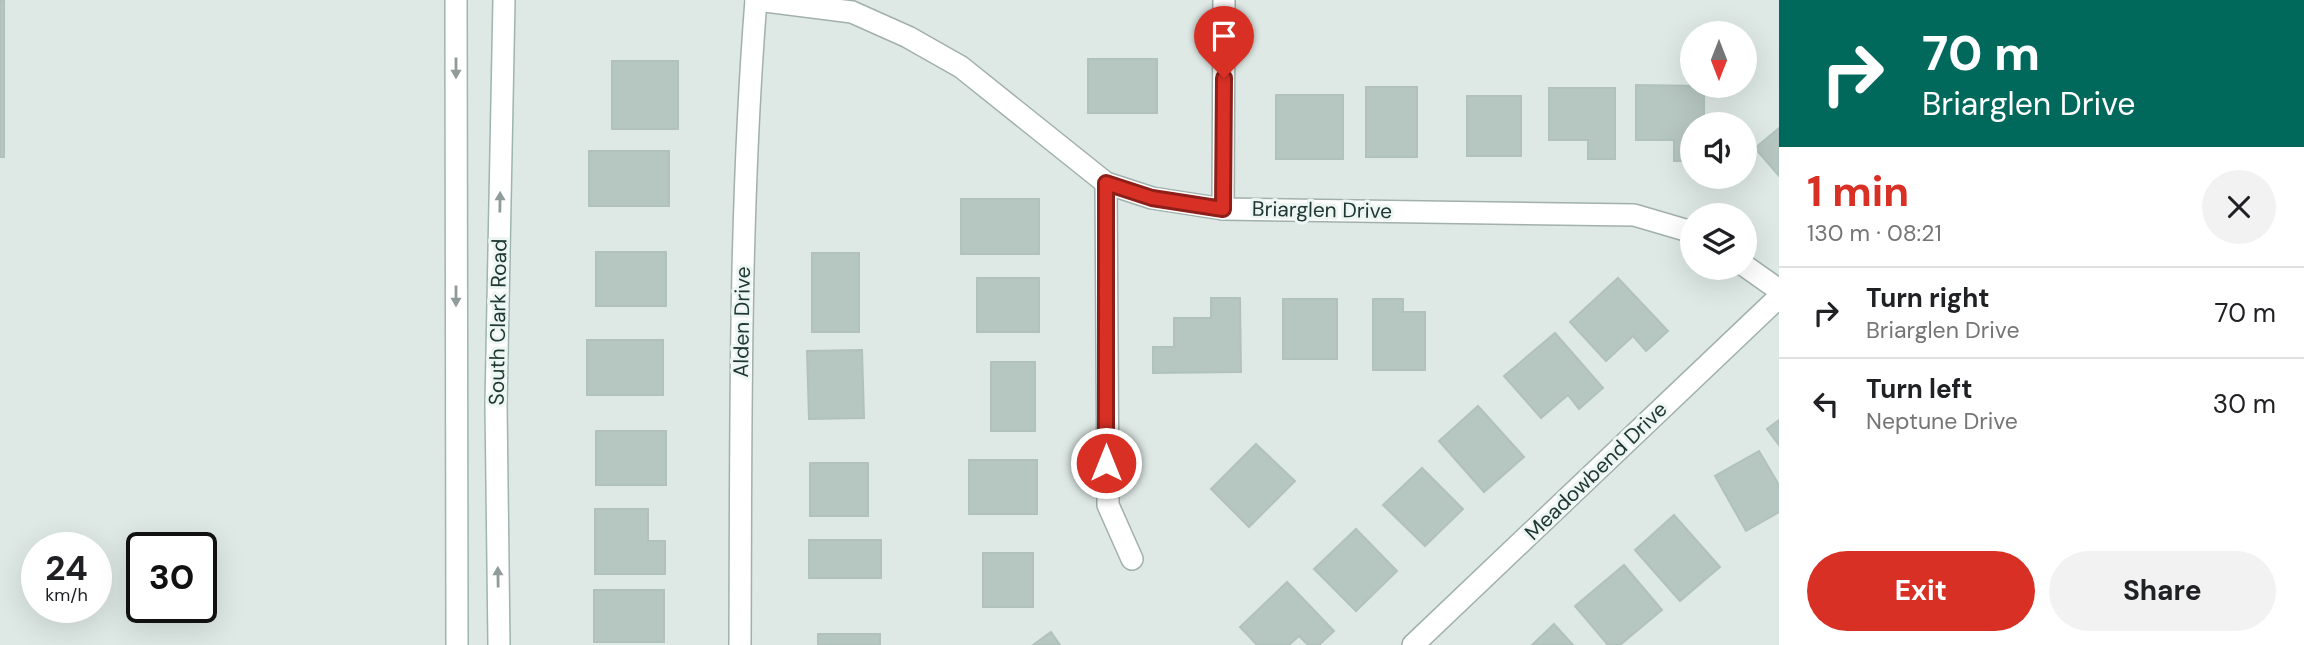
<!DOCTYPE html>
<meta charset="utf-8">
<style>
body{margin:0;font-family:"DM Sans",sans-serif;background:#f2f2f2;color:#202124;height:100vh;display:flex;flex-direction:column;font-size:26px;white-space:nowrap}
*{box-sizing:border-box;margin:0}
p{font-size:23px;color:#757577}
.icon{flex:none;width:38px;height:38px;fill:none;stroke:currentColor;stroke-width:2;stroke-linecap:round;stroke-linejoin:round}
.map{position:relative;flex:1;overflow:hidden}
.sheet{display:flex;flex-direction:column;background:#fff;width:525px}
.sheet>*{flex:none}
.banner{background:#00695c;color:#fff;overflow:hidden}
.needle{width:46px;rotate:180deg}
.controls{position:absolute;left:1680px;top:21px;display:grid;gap:14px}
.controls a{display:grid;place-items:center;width:77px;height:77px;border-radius:50%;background:#fff;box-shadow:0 7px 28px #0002;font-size:35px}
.speed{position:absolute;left:21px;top:532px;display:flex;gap:14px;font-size:35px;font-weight:700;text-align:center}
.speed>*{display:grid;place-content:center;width:91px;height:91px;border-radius:50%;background:#fff;box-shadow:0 7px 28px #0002;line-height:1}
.speed small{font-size:18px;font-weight:400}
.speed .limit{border:4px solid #111;border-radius:10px;background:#fff;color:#111}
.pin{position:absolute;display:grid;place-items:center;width:60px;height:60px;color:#fff;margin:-72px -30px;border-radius:50% 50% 50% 0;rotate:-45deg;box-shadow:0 0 7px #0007}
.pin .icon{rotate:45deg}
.me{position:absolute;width:77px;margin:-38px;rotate:0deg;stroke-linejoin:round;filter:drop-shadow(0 0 5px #0008)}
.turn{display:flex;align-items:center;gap:24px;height:147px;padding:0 28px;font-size:32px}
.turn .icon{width:91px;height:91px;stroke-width:2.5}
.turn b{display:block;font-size:49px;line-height:60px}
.round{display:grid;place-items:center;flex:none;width:74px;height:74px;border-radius:37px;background:#f2f2f2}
.overview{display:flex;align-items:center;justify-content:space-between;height:119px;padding:0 28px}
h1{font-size:42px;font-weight:700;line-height:52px;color:#d93025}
.button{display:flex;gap:14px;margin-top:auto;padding:14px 28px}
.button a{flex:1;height:80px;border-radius:42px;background:#d93025;color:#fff;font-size:28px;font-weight:700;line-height:80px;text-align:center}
.button a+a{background:#f2f2f2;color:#202124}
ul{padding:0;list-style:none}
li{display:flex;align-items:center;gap:21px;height:91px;padding:0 28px;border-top:2px solid #e0e0e0}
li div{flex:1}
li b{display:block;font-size:26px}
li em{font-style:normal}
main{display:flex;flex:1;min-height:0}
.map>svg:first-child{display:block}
</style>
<main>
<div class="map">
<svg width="1779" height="645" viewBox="0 0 1779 645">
<rect width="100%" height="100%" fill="#dee9e5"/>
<g fill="#b6c6c1" stroke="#b1c2bd" stroke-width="2">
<rect x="0" y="1" width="4" height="156"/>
<rect x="1088" y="59" width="69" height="54"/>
<rect x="612" y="61" width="66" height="68"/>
<path d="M1636 85 1704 86V124H1692V161H1674V140H1636Z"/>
<rect x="1366" y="87" width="51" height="70"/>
<path d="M1549 88H1615V159H1588V140H1549Z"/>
<rect x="1276" y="95" width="67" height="64"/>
<rect x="1467" y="96" width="54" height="60"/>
<path d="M1779 128V176L1755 148Z"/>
<rect x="589" y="151" width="80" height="55"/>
<rect x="961" y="199" width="78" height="55"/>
<rect x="596" y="252" width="70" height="54"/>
<rect x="812" y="253" width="47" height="79"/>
<rect x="977" y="278" width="62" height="54"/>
<path d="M1618 278 1668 331 1646 351 1633 336 1606 361 1570 322Z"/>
<path d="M1211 298H1240L1241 372 1153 373V347H1174V318H1211Z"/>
<rect x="1283" y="299" width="54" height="60"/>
<path d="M1373 299H1403V312H1425V370H1373Z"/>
<path d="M1555 333 1603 388 1579 409 1568 395 1541 418 1504 376Z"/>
<rect x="587" y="340" width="76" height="55"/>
<path d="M862 350 864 418 809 419 807 351Z"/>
<rect x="991" y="362" width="44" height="69"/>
<path d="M1478 406 1524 457 1484 492 1439 441Z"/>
<path d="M1779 420V445L1767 429Z"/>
<rect x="596" y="431" width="70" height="54"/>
<path d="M1256 444 1295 481 1249 527 1211 489Z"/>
<path d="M1759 451 1779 485V512L1746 531 1715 476Z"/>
<rect x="969" y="460" width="68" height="54"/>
<rect x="810" y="463" width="58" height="53"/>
<path d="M1422 468 1463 509 1425 546 1383 505Z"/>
<path d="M595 509H648V541H665V574H595Z"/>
<path d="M1674 515 1720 567 1680 601 1635 550Z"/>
<path d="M1356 529 1397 571 1356 611 1314 569Z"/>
<rect x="809" y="540" width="72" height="38"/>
<rect x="983" y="553" width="50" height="54"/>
<path d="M1624 565 1662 610 1620 645H1608L1575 606Z"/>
<path d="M1287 582 1334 631 1319 645H1308L1299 636 1289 645H1257L1240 627Z"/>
<rect x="594" y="590" width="70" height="52"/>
<path d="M1554 624 1573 645H1532Z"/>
<path d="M1051 632 1060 645H1033Z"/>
<rect x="818" y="634" width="62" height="11"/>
</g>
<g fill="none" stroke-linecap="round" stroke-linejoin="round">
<g stroke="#a1b0ac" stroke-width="24">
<g id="street">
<path d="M756 0 852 12 908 37 961 67 1106 183 1152 198 1223 209 1634 215 1692 232"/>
<path d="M1106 183 1108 505 1132 559"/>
<path d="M1223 209 1224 0"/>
<path d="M1745 266 1779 290"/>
<path d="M740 645C741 430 739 215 756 0"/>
<path d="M1413 645 1779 297"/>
</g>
</g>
<g stroke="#9eb4ae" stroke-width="24">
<g id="secondary">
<path d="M456 0 457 645"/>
<path d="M499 645 496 404 504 0"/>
</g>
</g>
<use href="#street" stroke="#fff" stroke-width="21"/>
<use href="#secondary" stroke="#fff" stroke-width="21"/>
</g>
<defs><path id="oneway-solid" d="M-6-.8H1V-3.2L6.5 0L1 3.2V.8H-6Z" transform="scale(1.75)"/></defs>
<g fill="#909c9a">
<use href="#oneway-solid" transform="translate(456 68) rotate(90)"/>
<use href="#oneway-solid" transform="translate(500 202) rotate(-89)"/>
<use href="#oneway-solid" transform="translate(456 296) rotate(90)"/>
<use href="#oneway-solid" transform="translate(498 577) rotate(-91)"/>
</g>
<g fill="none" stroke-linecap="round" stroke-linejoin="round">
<g stroke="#8d1f18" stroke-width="18">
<path id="route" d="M1106 463V183L1152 198 1223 209 1224 78"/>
</g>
<use href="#route" stroke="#d93025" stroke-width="12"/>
</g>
<g text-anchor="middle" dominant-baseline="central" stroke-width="6" stroke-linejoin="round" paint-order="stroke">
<g font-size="21" fill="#203834" stroke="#eef6f3">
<text transform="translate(1322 210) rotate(1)">Briarglen Drive</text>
<text transform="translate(498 322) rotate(-89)">South Clark Road</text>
<text transform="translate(742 322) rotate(-89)">Alden Drive</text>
<text transform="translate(1596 471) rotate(-44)">Meadowbend Drive</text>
</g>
</g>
</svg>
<div class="controls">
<a><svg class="needle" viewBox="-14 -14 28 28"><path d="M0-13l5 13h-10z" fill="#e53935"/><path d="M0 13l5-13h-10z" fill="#757577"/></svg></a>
<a><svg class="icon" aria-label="sound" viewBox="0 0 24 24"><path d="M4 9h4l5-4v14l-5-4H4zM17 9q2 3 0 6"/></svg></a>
<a><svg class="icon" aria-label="layers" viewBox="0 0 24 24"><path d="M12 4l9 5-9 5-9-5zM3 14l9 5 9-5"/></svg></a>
</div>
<div class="speed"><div>24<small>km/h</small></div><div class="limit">30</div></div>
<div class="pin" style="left:1224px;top:78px;background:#d93025"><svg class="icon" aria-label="arrive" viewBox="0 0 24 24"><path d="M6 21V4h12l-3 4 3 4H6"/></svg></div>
<svg class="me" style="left:1106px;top:463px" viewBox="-20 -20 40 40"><circle r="17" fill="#d93025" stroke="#fff" stroke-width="3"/><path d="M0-11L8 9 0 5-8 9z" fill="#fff"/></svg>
</div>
<section class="sheet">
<div class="banner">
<div class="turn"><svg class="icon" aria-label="right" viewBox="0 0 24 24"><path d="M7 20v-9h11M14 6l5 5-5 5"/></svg><div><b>70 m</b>Briarglen Drive</div></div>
</div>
<div class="overview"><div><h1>1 min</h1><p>130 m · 08:21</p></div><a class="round"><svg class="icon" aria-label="close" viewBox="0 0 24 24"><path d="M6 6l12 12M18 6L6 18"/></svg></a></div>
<ul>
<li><svg class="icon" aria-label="right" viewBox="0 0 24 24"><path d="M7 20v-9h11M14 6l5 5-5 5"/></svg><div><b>Turn right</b><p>Briarglen Drive</p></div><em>70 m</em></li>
<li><svg class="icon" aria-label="left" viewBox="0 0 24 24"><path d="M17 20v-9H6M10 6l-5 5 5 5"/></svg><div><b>Turn left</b><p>Neptune Drive</p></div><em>30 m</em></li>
</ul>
<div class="button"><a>Exit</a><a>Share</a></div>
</section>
</main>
